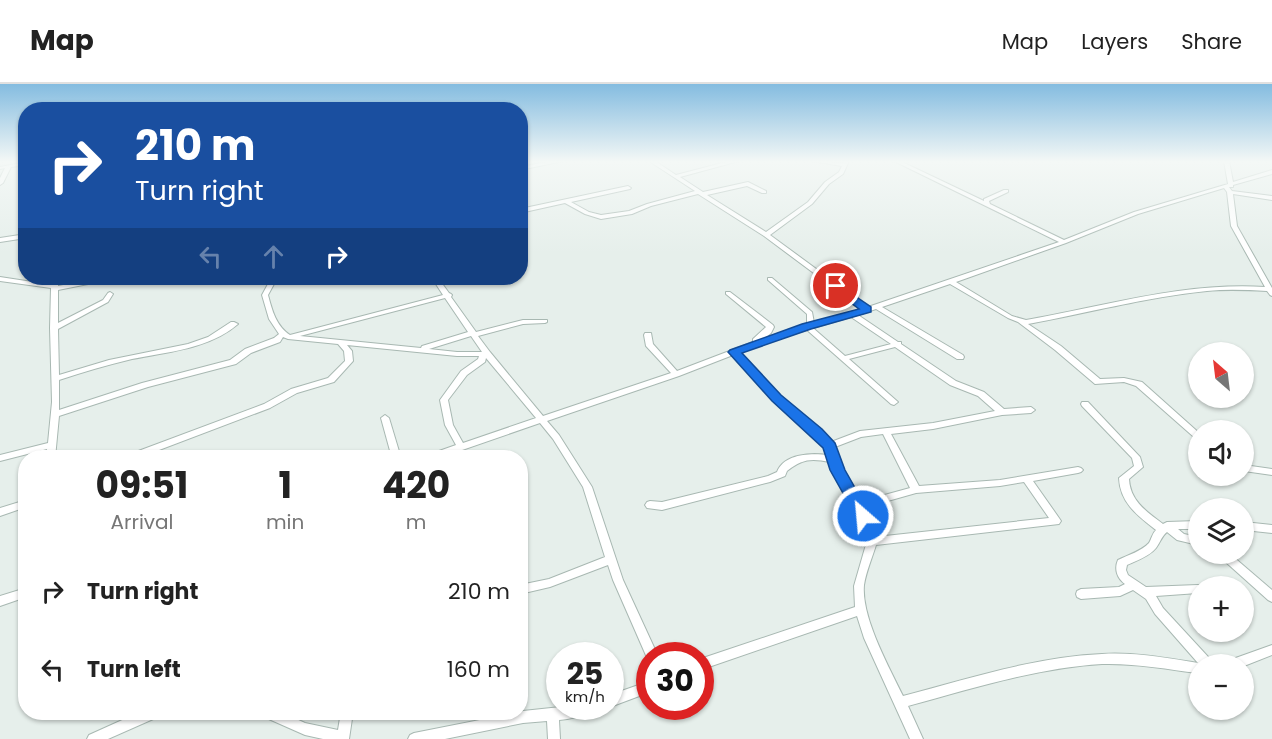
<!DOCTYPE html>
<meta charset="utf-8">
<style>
body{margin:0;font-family:Poppins,sans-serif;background:#f2f2f2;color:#222;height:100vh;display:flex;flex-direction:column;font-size:22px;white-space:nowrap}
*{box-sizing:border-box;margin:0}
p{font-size:20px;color:#767676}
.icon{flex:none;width:33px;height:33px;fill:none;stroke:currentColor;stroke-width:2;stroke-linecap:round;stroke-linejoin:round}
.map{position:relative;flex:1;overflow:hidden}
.panel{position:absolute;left:18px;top:366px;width:510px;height:270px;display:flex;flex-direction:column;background:#fff;border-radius:24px;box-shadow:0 2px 4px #0004}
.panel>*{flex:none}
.hud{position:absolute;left:18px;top:18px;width:510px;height:183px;border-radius:24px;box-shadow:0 2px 4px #0004;background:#1a4fa0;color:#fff;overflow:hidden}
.needle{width:39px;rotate:332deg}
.tools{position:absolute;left:1188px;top:258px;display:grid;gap:12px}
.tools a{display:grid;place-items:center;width:66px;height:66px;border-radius:50%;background:#fff;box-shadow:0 2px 4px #0004;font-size:30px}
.speed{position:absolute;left:546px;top:558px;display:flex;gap:12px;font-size:30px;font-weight:700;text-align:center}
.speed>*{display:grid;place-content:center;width:78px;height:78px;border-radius:50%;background:#fff;box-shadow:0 2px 4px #0004;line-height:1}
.speed small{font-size:15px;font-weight:400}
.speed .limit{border:9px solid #d22;background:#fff;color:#111}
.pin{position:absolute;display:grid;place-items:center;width:51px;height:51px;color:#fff;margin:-26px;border:3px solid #fff;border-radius:50%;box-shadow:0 2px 6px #0007}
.me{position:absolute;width:66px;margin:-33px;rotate:333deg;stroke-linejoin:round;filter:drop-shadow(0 0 4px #0008)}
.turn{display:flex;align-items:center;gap:21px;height:126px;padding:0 18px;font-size:27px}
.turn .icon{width:78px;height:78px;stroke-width:2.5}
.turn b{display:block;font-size:42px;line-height:51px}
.lanes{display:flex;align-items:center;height:57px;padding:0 18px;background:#0003;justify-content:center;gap:30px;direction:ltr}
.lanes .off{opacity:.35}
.eta{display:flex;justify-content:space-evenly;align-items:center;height:102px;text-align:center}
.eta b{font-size:36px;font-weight:700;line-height:42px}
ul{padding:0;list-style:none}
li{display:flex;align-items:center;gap:18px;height:78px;padding:0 18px}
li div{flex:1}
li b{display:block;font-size:22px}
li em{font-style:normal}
header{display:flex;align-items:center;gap:36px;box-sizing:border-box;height:84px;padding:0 30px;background:#fff;border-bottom:2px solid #e0e0e0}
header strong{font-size:28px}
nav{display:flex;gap:33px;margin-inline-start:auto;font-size:21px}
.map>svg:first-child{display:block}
</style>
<header>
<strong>Map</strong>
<nav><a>Map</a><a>Layers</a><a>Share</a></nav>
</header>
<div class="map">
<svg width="1272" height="655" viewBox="0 0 1272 655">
<rect width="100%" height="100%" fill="#e6efeb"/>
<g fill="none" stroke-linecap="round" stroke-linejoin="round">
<g stroke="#a8b8b2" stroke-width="2">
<g id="street">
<path d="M552 77H563L520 86V83Z"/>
<path d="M649 77H655L676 91 730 77H739L680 93 703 108 748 98 766 107V109H762L747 102 707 111 766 148 808 118 825 98 839 88 842 82 812 77 843 79 844 77H849L843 90 829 100 812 120 770 151 868 223 1059 158 894 77H900L984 117V115L1004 106H1008V108L989 117 990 120 1064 156 1134 128 1228 100 1224 77H1229L1233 98 1272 86V90L1233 101V103H1229L1232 107 1272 112V116L1233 110 1237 142 1272 204V212L1270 211 1267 207C1247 206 1227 205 1207 207 1146 213 1088 229 1028 240L1061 262 1100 295 1124 294 1142 298 1198 348V355L1195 354 1136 302 1124 298 1095 300 1055 266 1018 238 1008 234 950 200 882 223 963 271 964 273 963 275H957L876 225 858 231 898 258H901V260L956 297 984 308 1004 325 1031 323 1035 326 1031 329 1002 331 933 345 891 350 919 402 1000 396 1078 383 1081 384 1083 386 1081 388 1078 389 1033 397 1059 434 1061 437 1059 440 876 461C872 474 866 488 864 501 861 533 889 583 903 612 967 595 1035 573 1102 570 1134 568 1167 574 1198 579L1155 530 1146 515 1133 506 1120 512 1081 515 1077 513 1076 510 1077 507 1081 505 1119 503 1125 500C1117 494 1114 485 1118 476 1128 471 1142 467 1149 459 1152 454 1152 450 1156 446 1138 432 1120 419 1119 394L1134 382 1132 374 1082 322 1081 320 1082 318H1088L1140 373 1143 383 1129 395C1130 417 1147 428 1163 440L1167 438 1198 437V445H1178L1184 450 1198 453V461L1177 456 1167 448C1161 453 1161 457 1156 464 1150 472 1136 477 1127 481L1126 486 1128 491 1146 503 1198 501 1202 502H1198V509L1156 512 1163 524 1211 576 1213 580H1198V589C1166 585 1134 579 1102 580 1036 584 971 605 908 622L923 655H910L864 554 857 532 700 586V575L855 523 854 502 867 457 865 443 832 386 830 378C811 374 802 375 787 387L785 392 770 398 662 426 647 424 645 421 647 418 650 417 662 418 768 392 777 388C784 369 812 369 828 371L826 363 774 316 733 271 679 292 547 337 559 351 592 403 623 496 658 572H650V576H648L613 496 608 481 550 503 520 510V501L549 495 605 473 583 403 553 355 540 339 439 374H424L425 372 456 361 445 341 440 316 461 287 478 275 479 272H457L347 261 352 267 353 277 334 298 297 309 270 324 138 374H124L125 372 264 320 291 305 328 294 345 277 344 267 338 260 288 255 283 253 280 258 251 269 236 280 148 303 59 332 55 374H47V365L0 377V371L48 359 52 318 50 244 51 204 0 197V193L52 201V194H58V202L101 194H111L108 196 58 206V239L103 216 108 209 110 208 113 210 108 218 58 245 59 291 109 276 188 260 208 253 231 238H234L238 240C209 265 168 268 132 275 107 281 83 288 59 296V326L142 299 230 276 245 265 274 254 279 250 269 235 262 211 268 200 267 194H273L274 200 268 211C272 226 276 242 290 251L443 211 432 194H438L449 209 451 210 452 211 451 213 476 248 523 236H547V238L545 239 523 240 478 252 490 268 543 332 671 289 646 262 644 251 645 249H651L653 260 677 287 753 258V255L766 243 726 210V208H730L773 241 774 243 771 249 765 254 807 240V230L768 196V194H772L812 228 814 239 862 225 764 152 698 110 651 122 632 130 601 135 585 130 565 119 520 129V125L628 102 631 104 630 105 571 118 589 128 601 131 629 127 647 120 695 107ZM1224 104 1227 108 1231 142 1265 203C1182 198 1107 222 1026 236L1012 232 956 198 1066 159 1138 130ZM445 214 468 248 422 262 421 264 300 252ZM851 233 891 260 845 272 813 244ZM807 246 891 320 894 321 898 318 849 275 895 263 950 301 978 312 995 327 933 339 860 347 831 358 780 312 739 269 773 256ZM471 252 482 268H457L429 265ZM486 274 536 334 463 359 453 341 448 316 467 291 485 278ZM883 350 910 404 859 418 842 386 835 363 861 353ZM1024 398 1049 434 876 453 875 442 863 424 916 409 1000 402Z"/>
<path d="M26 78V81L11 83 3 99 0 101V94L5 84 0 85V83Z"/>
<path d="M26 150V154L0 158V154Z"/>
<path d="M385 331 389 334 401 374H392L381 334Z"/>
<path d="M1244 381 1272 385V391L1244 387Z"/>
<path d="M26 416V423L0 432V424Z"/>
<path d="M1244 438 1272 441V449L1244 446Z"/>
<path d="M1219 470H1230L1272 506V518L1268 516 1220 473Z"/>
<path d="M26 504V513L0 522V512Z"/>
<path d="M1272 561V571L1244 582V580H1228L1230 576Z"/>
<path d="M650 597V608L610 623 609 622H610V611Z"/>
<path d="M570 622H597L595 626C584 631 572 635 559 636L560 655H548L547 637 523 639 445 655H408L410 651 414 649 520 628 523 627Z"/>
<path d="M140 628H162L160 632 108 655H87L89 651Z"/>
<path d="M260 628H281L305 639 338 646 341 628H353L349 655H323L305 651 262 632Z"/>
</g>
</g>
<use href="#street" fill="#fff" fill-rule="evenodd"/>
</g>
<linearGradient id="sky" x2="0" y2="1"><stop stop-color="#84bce0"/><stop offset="0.46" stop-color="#f4f8f6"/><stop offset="1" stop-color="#f4f8f6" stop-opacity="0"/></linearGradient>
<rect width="1272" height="169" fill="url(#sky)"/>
<path fill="#1a73e8" stroke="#114b97" stroke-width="1.5" d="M836 199 871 223V228L811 245 742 269 781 311 822 345 835 359 845 386 871 432 869 436H858L830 386 823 364 772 317 728 268 730 266 802 240 859 225 832 205V200Z"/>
</svg>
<div class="tools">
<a><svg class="needle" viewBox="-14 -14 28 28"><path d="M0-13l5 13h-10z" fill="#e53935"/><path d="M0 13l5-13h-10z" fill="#767676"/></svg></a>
<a><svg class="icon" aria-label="sound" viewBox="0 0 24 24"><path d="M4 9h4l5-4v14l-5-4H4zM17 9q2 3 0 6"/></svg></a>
<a><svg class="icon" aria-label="layers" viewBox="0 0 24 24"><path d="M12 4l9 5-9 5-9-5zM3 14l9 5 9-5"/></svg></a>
<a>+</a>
<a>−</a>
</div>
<div class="speed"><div>25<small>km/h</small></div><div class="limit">30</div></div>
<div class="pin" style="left:836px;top:202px;background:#d93025"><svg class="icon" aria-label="arrive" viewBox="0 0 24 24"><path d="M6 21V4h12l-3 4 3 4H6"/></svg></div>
<svg class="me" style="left:863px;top:432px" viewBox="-20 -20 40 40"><circle r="17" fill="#1a73e8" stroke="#fff" stroke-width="3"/><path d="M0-11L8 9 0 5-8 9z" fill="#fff"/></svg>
<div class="hud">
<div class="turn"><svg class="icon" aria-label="right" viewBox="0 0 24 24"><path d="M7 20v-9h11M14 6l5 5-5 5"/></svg><div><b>210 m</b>Turn right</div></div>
<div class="lanes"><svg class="icon off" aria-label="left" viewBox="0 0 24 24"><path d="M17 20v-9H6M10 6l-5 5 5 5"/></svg><svg class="icon off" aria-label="ahead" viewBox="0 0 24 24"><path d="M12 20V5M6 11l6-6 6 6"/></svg><svg class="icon" aria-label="right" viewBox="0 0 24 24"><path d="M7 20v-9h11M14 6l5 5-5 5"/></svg></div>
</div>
<section class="panel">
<div class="eta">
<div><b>09:51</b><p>Arrival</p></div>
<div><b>1</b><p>min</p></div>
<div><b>420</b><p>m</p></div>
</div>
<ul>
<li><svg class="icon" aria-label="right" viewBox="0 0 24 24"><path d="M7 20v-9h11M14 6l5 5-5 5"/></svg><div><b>Turn right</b></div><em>210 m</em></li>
<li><svg class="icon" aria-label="left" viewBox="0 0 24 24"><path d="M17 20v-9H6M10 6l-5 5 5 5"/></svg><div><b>Turn left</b></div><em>160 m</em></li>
</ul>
</section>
</div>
